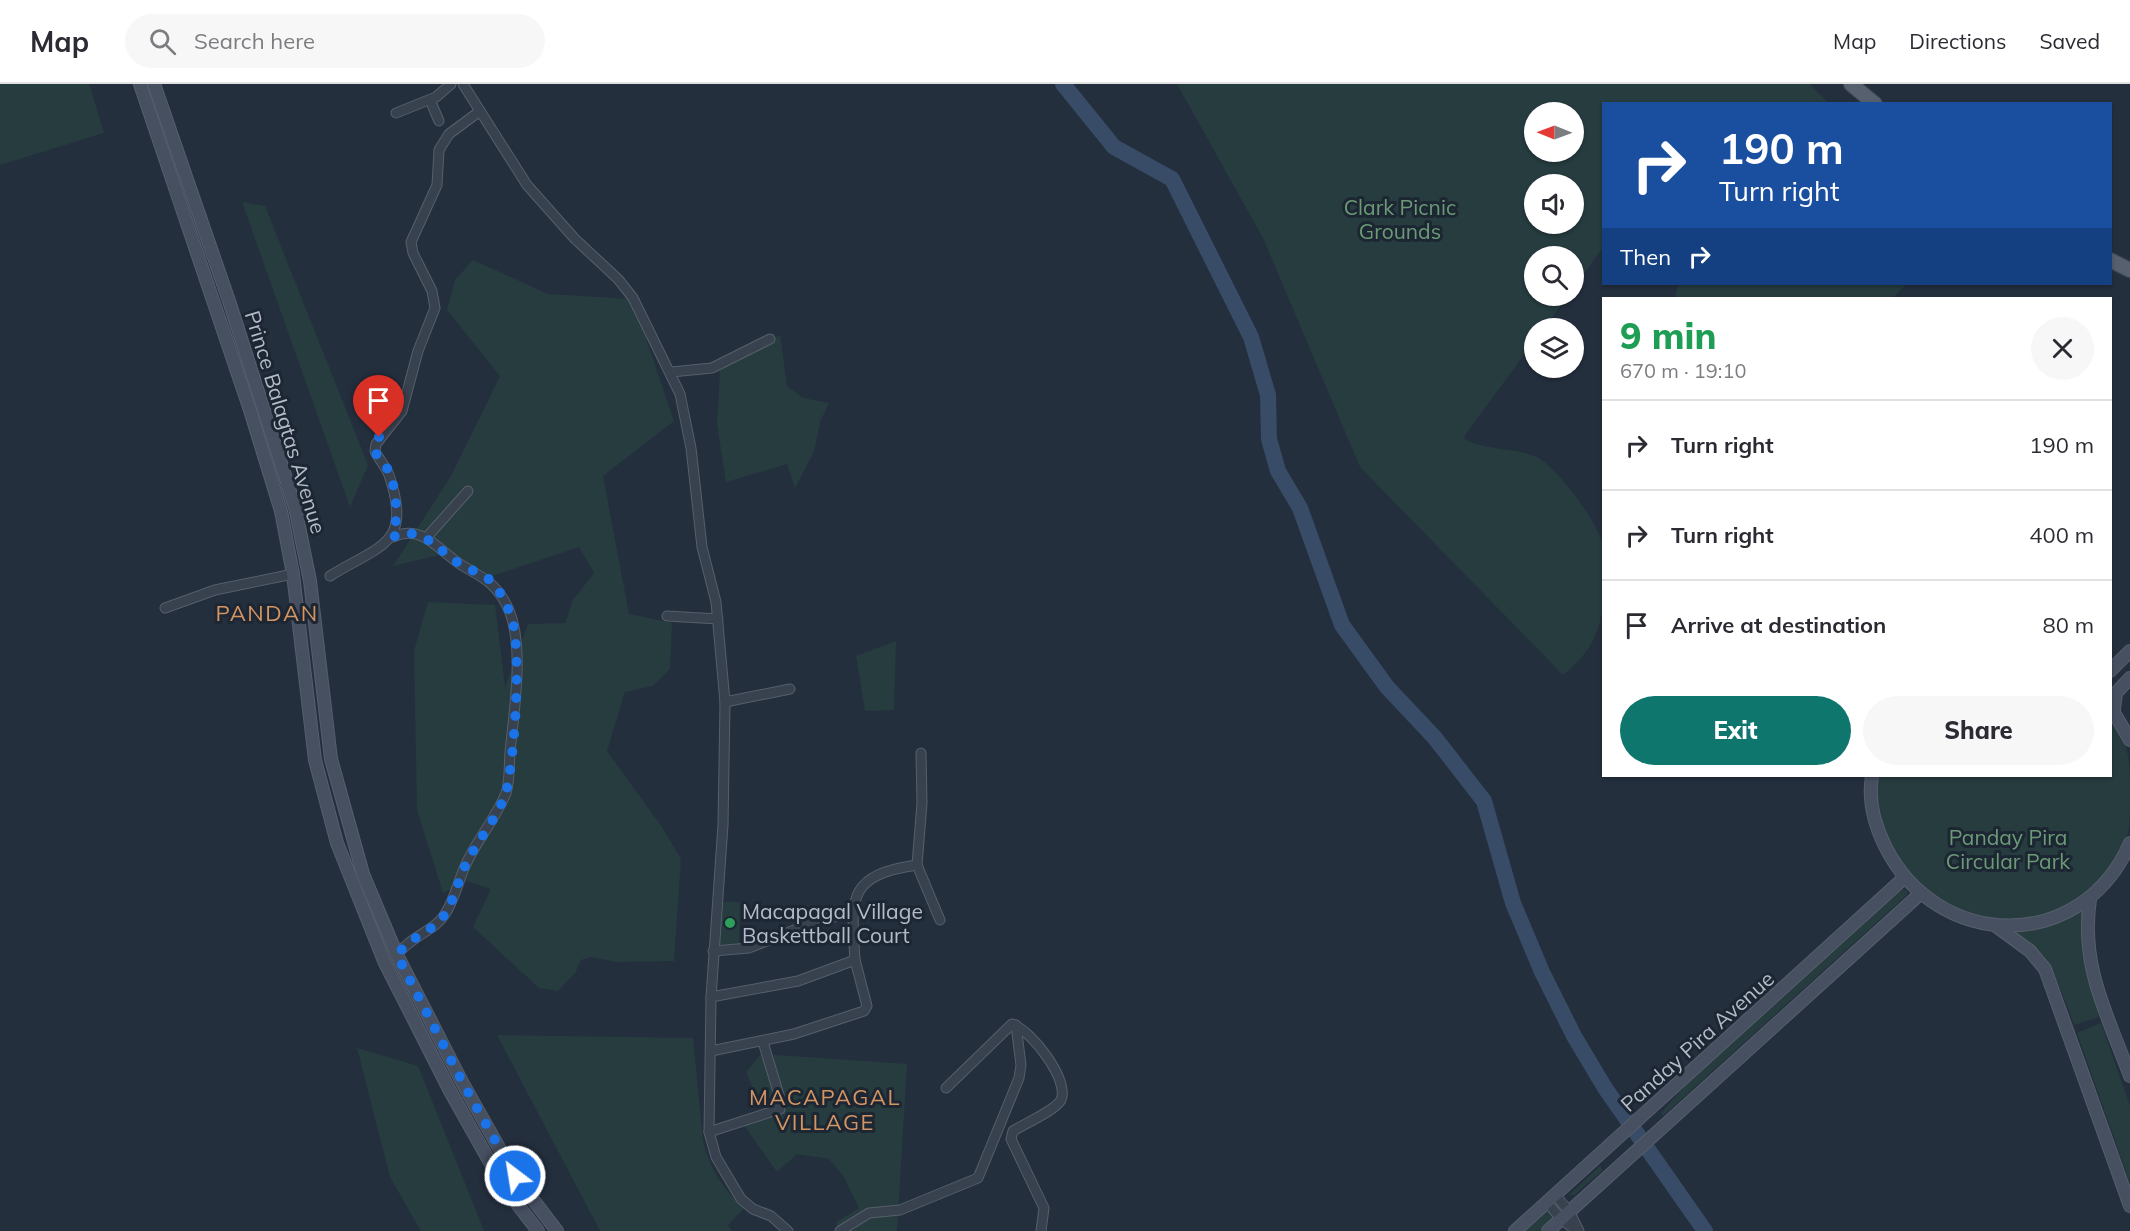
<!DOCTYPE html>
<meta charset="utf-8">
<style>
body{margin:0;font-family:Mulish,sans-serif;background:#f7f7f7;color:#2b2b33;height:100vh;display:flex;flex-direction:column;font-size:22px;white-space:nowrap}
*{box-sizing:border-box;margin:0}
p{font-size:20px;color:#7c7c81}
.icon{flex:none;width:33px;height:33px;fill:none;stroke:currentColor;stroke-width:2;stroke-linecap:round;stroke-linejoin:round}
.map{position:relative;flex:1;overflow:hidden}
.sheet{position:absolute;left:1602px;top:213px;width:510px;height:480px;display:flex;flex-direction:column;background:#fff;border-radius:0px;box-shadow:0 2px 4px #0004}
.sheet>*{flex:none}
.guide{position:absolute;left:1602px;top:18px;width:510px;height:183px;border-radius:0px;box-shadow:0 2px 4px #0004;background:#1a4fa0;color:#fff;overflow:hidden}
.needle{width:39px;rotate:271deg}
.buttons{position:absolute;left:1524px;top:18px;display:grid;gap:12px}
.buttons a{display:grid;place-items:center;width:60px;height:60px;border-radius:50%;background:#fff;box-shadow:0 2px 4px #0004;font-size:30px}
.pin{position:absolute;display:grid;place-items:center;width:51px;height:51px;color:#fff;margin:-62px -26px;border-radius:50% 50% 50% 0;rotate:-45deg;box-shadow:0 0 6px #0007}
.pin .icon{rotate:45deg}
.me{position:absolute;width:66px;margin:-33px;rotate:329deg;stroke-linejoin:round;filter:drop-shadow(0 0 4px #0008)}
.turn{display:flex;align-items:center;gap:21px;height:126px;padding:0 18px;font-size:27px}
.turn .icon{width:78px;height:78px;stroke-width:2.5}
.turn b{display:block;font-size:42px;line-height:51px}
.then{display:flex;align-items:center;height:57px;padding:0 18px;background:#0003;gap:12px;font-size:22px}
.round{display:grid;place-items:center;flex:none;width:63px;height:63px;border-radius:32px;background:#f7f7f7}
.headline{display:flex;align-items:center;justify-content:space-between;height:102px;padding:0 18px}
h1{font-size:36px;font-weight:800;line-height:45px;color:#1e9e55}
.action{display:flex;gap:12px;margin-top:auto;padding:12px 18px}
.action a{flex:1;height:69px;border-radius:36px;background:#0f766e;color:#fff;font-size:24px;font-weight:800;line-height:69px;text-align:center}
.action a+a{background:#f7f7f7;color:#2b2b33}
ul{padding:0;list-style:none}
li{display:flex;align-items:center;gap:18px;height:90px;padding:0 18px;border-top:2px solid #e1e1e2}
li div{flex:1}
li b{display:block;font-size:22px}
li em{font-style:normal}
header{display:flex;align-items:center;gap:36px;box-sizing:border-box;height:84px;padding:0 30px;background:#fff;border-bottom:2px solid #e1e1e2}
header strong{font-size:28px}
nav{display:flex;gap:33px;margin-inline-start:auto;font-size:21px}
.search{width:420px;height:54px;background:#f7f7f7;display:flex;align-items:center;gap:15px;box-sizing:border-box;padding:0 21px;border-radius:33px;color:#7c7c81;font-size:22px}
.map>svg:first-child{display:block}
</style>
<header>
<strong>Map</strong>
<div class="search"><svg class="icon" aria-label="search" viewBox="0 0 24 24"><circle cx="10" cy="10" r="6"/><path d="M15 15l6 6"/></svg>Search here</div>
<nav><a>Map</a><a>Directions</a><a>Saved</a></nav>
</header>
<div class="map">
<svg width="2130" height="1147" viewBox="0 0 2130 1147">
<rect width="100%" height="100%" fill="#242f3e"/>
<g fill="#263c3f" fill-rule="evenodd">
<path d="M0 0H89L104 49 0 81Z"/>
<path d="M1177 0H1810L1828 19 1604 20 1603 163 1574 204V172H1534V212H1568L1544 244H1534V257L1463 354C1486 368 1515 362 1538 374 1559 385 1598 439 1603 461 1606 471 1604 484 1604 494 1604 536 1598 564 1563 591L1360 383 1263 154ZM1534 28H1574V68H1534ZM1534 100H1574V140H1534Z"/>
<path d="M242 118 265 122 368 381 350 423Z"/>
<path d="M473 176 548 210 630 215 642 243 674 337 603 392 629 530 672 539 670 585 653 602 625 608 607 667 662 743 681 775 674 877 617 878 591 873 581 876 575 889 558 907 539 904 473 843 491 805 467 797 443 809 417 726 414 567 428 518 495 521 505 603 528 540 565 539 573 516 594 489 579 463 483 495 439 471 393 482 451 392 500 292 447 226 455 196Z"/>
<path d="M1678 200H1906L1893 214H1675Z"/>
<path d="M780 251 787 302 803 314 829 319 820 338 814 368 795 404 787 380 726 398 717 340 720 286Z"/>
<path d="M896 557 894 626 865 627 856 572Z"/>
<path d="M2111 631C2130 661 2130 678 2130 713 2130 724 2130 739 2128 749 2111 799 2057 843 2003 839 1930 832 1870 763 1875 692H2110Z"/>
<path d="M1902 805 1907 807V811L1663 1032 1661 1029 1692 994Z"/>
<path d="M720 818H740L739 860H719Z"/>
<path d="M2086 824C2076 862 2089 896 2099 933L2074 941C2058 895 2052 882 2016 849L2055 841Z"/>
<path d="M2101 939 2130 1022V1099L2077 949Z"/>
<path d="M497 951 693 954 703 1057C710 1084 722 1105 744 1124L728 1141 732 1147H600Z"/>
<path d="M357 964 418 982 484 1147H421L390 1093Z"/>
<path d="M761 970 907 980 897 1147H839L836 1138 859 1124 844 1093 829 1075 797 1070 777 1088 743 1040 775 1029 759 1019 746 988Z"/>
<path d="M1600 1082 1603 1086 1574 1111H1569Z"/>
<path d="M1547 1126H1550L1554 1132 1539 1147H1522Z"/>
</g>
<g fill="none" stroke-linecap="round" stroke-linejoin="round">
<path stroke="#394c67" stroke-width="16" d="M1063 0 1114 63 1172 95 1251 253 1268 311 1269 355 1278 387 1300 424 1342 541 1387 603 1435 654 1484 717 1513 819 1542 888 1574 952 1605 1004 1705 1147"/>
<g stroke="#565f6c" stroke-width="11">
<g id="minor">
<path d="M463 0 527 101 575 155 618 195 633 214 680 310 691 364 702 463 716 518 725 618 723 741 711 913 709 1048 716 1073 741 1115 753 1125 771 1132 788 1147"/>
<path d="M430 16 439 37"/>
<path d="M396 29 436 13 451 0"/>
<path d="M671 288 712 284 770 255"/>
<path d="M393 453C424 439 439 468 463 482 484 494 497 500 508 524 525 561 514 627 510 668 509 681 510 697 506 709 496 734 477 756 466 780 458 797 455 815 445 830 435 847 412 851 397 871"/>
<path d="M426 454 468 407"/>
<path d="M330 492C379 461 413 462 389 391 385 381 379 376 375 367L376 360 402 327 418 267 435 224 432 207 413 169 411 158 437 101 439 66 449 50 480 27"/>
<path d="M165 524 215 506 293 490"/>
<path d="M667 532 718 535"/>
<path d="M725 618 790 605"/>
<path d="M921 669 922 719 917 781 940 836"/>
<path d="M713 867 749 864 819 836 852 829"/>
<path d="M711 913 798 897 855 876C851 814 847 791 917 781"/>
<path d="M711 967 794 950 864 927 867 922 855 876"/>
<path d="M946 1004 1012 940C1031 946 1070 996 1061 1016 1056 1026 1024 1040 1013 1047L1011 1055 1044 1124 1041 1147"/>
<path d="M709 1048 780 1025 779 1011 763 958"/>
<path d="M1555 1111 1569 1127 1579 1147"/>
<path d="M1547 1118 1561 1135 1577 1147"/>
<path d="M840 1147 869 1129 900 1126 978 1094 1019 994 1021 981 1016 941"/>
</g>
</g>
<g stroke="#565f6c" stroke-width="14">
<g id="secondary">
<path d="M140 0 250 326 281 427 293 490 315 676 337 759 384 877 450 1007 504 1103 538 1147"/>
<path d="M154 0 229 217 295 423 310 497 331 675 363 790 397 871 463 1000 515 1092 557 1147"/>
<path d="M2110 587 2130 567"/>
<path d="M2110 622 2130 656"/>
<path d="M2114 625 2116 609 2130 594"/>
<path d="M1872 692C1868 716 1874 740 1885 762 1937 867 2082 870 2130 759"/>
<path d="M2090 815C2080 882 2107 930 2130 992"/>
<path d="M1996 842 2030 867 2045 885 2130 1122"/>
<path d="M1515 1147 1904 794"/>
<path d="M1548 1147 1920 810"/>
</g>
</g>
<g stroke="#414a57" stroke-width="16">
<g id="primary">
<path d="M1851 0 1875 20"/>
<path d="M2110 176 2130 186"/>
</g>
</g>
<use href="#minor" stroke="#38414e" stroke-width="9"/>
<use href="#secondary" stroke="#465061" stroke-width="12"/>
<use href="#primary" stroke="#56606e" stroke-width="14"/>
</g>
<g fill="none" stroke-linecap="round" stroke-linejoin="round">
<path stroke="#1a73e8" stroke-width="10" stroke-dasharray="0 18" d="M379 353 375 367C377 372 379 374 383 378 397 396 399 433 393 453L404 448C433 454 432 460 454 476 465 485 484 489 493 499 503 511 511 529 514 544 520 583 515 665 507 704 502 728 477 757 466 780 458 796 455 814 445 830 435 847 412 851 397 871L463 999 515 1092"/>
</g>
<circle fill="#2e9e5b" stroke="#1d2633" stroke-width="2" cx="730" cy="839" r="6"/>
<g text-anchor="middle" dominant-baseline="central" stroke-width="6" stroke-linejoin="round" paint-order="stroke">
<g font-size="21" fill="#6b9a76" stroke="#1d2633">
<text x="1400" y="123">Clark Picnic<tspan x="1400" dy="24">Grounds</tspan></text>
<text x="2008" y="753">Panday Pira<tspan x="2008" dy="24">Circular Park</tspan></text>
</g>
<g font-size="21" fill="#b4bcc9" stroke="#1d2633">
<text transform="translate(286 338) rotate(73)">Prince Balagtas Avenue</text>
<text transform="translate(1697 957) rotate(-42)">Panday Pira Avenue</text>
</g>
<g font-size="21" fill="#b4bcc9" stroke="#1d2633" text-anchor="start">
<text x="742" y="827">Macapagal Village<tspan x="742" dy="24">Baskettball Court</tspan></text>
</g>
<g font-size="22" letter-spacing="1.5" fill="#d59563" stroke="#1d2633">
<text x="267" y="529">PANDAN</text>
<text x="825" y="1013">MACAPAGAL<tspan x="825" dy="25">VILLAGE</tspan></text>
</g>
</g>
</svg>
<div class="buttons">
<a><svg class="needle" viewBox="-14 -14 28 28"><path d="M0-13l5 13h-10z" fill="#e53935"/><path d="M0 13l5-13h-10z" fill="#7c7c81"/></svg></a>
<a><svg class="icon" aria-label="sound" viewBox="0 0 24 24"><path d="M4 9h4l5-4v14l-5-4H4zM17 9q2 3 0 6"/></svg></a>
<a><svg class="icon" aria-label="search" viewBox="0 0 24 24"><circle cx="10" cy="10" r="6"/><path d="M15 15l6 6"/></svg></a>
<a><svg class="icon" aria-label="layers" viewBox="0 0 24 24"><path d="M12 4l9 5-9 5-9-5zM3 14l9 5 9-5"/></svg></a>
</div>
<div class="pin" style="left:379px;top:353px;background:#d93025"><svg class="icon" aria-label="arrive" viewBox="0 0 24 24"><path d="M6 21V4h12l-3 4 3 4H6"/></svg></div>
<svg class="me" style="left:515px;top:1092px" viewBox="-20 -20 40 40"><circle r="17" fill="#1a73e8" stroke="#fff" stroke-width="3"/><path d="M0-11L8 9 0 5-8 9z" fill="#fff"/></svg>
<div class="guide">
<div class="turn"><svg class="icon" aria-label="right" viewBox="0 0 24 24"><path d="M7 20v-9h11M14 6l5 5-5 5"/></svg><div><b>190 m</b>Turn right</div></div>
<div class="then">Then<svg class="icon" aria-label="right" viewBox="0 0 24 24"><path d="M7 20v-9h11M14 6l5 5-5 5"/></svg></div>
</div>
<section class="sheet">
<div class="headline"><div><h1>9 min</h1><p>670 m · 19:10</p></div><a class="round"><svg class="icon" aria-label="close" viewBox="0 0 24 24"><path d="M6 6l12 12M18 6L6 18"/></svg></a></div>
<ul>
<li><svg class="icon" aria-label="right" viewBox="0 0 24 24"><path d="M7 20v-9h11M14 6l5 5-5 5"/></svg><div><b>Turn right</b></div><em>190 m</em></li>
<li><svg class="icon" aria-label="right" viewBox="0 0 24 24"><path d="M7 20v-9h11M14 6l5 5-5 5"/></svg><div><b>Turn right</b></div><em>400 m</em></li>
<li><svg class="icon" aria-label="arrive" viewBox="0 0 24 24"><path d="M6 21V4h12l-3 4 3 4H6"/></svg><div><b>Arrive at destination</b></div><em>80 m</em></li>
</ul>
<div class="action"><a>Exit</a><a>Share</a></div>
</section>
</div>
